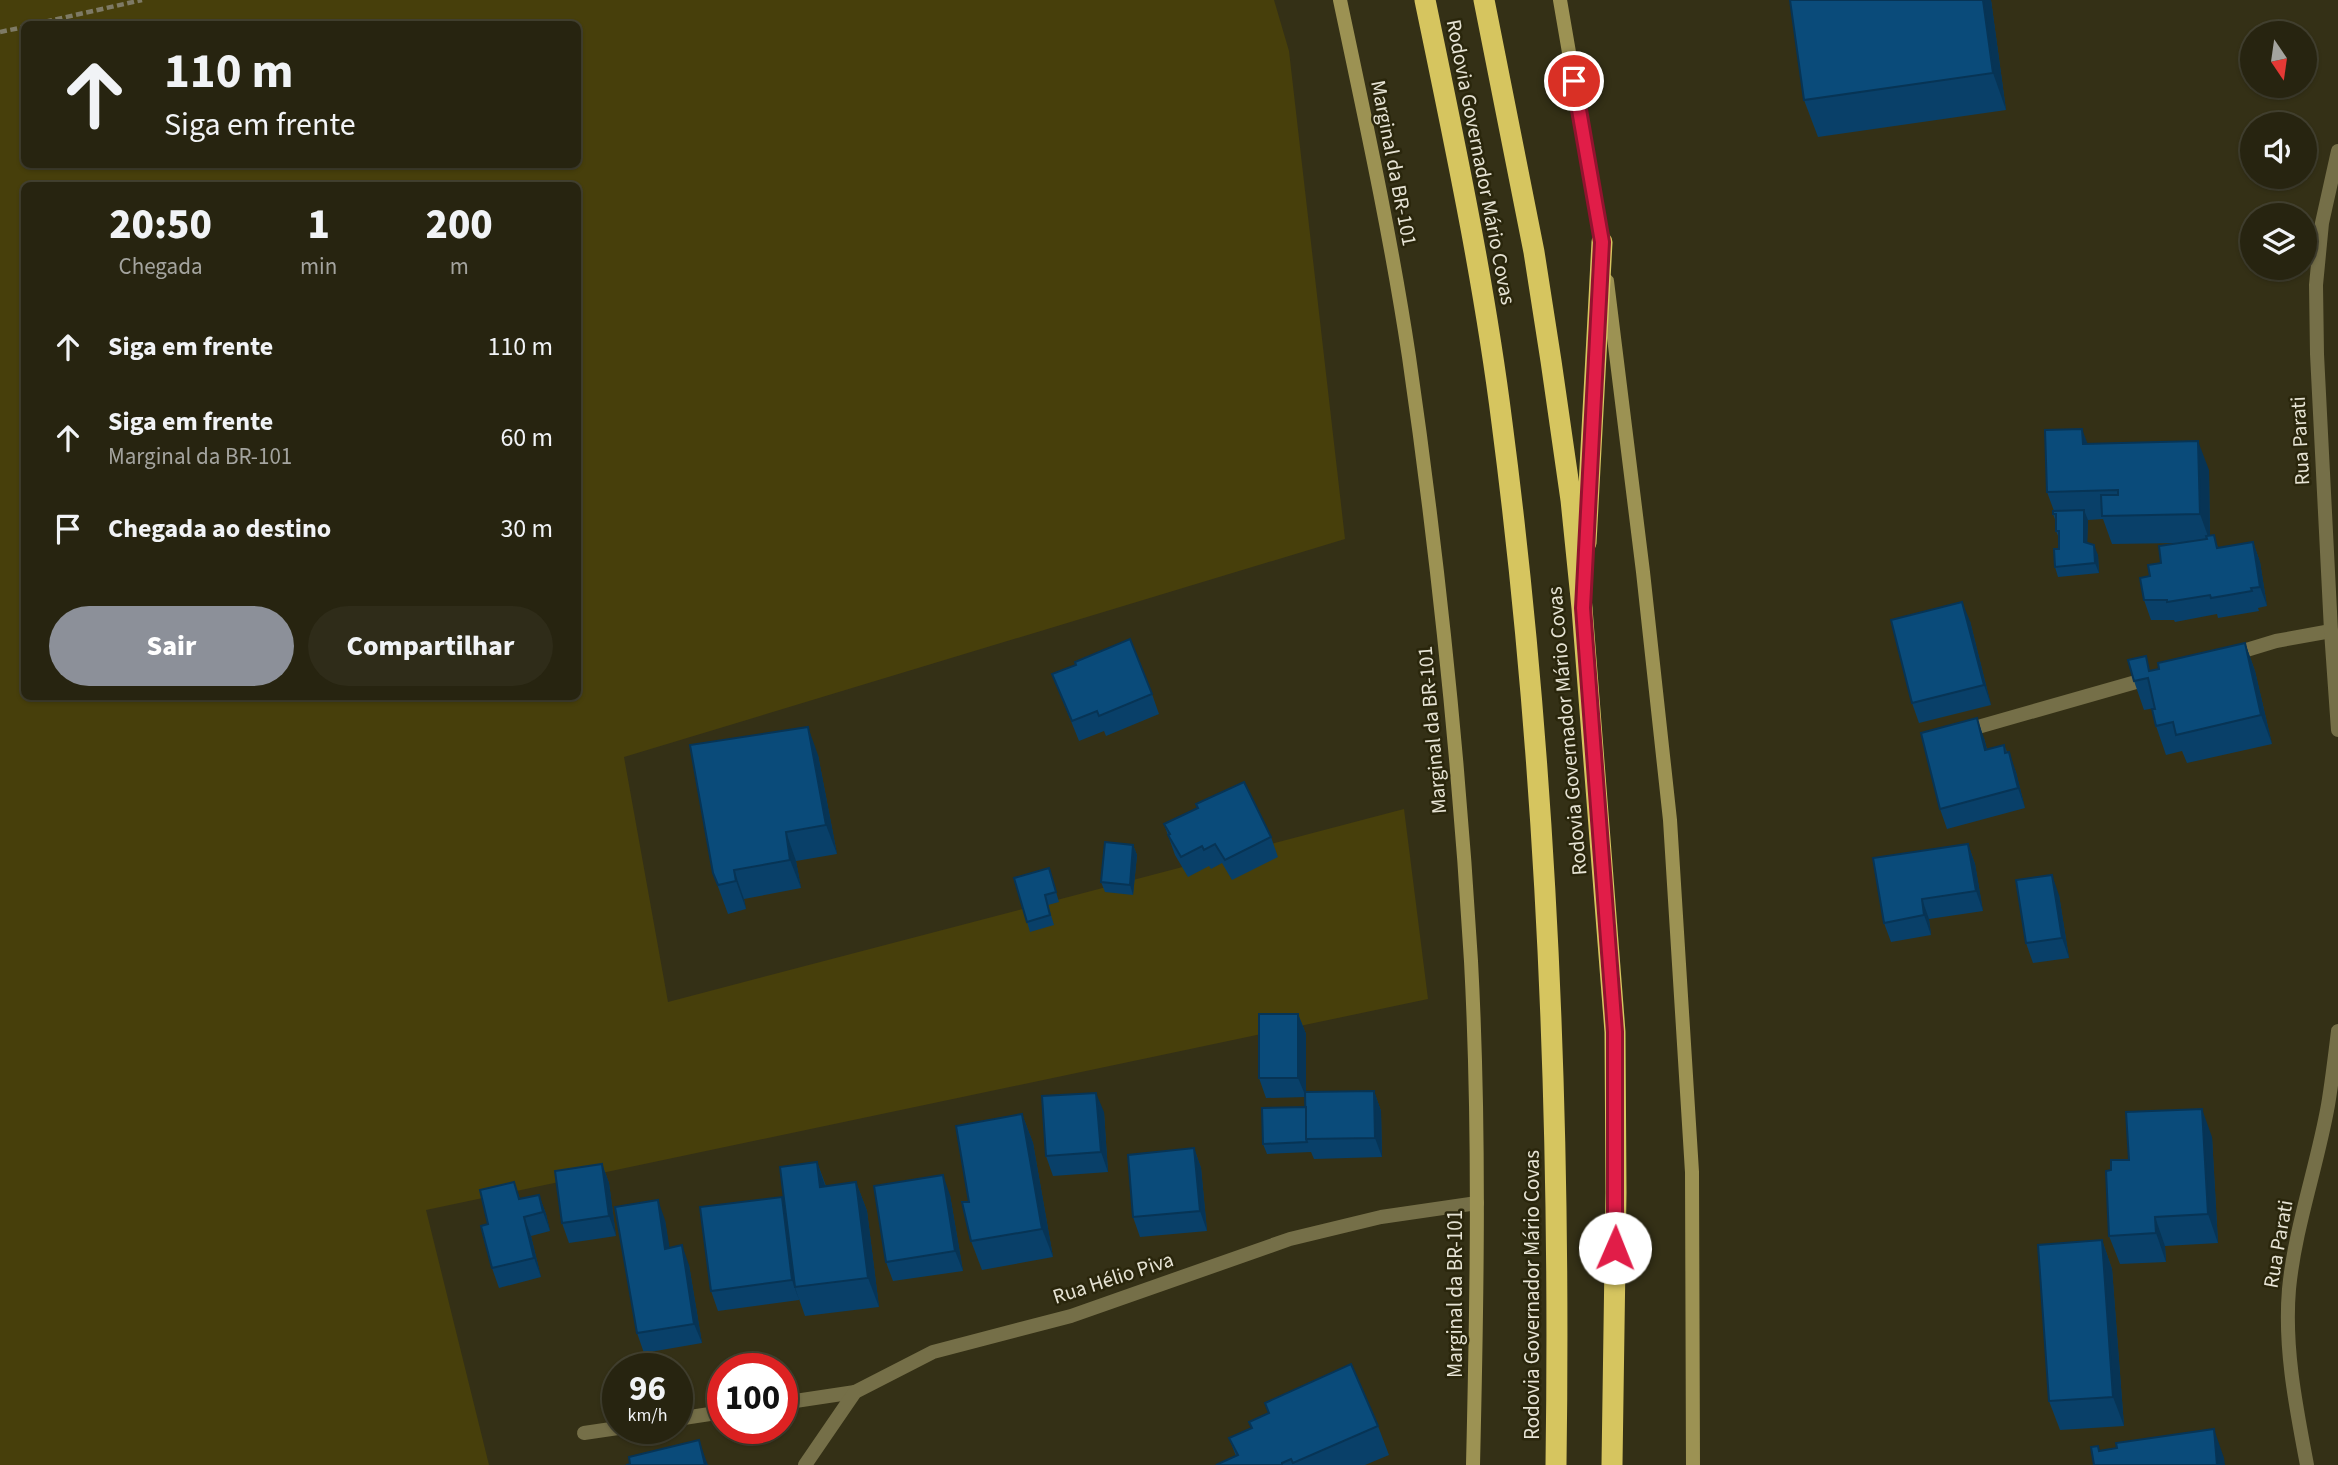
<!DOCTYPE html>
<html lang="pt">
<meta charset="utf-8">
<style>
body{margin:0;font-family:"Source Sans 3",sans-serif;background:#2f2c19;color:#f1f3f6;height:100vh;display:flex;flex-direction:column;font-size:26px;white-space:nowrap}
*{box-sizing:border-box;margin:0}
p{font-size:23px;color:#a4a49f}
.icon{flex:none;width:38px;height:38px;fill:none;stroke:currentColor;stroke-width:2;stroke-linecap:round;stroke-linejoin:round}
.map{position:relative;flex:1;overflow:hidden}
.sheet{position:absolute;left:21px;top:182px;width:560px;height:518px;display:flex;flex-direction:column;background:#272410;border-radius:10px;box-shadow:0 2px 5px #0004,0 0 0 2px #434130}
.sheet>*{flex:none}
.top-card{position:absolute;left:21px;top:21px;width:560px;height:147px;border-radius:10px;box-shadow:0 2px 5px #0004,0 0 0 2px #434130;background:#272410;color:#f1f3f6;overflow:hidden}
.needle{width:46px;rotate:167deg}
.fabs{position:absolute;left:2240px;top:21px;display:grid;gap:14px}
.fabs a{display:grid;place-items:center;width:77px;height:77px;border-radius:50%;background:#272410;box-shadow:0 2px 5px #0004,0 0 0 2px #434130;font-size:35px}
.speed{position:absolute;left:602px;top:1353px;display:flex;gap:14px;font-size:35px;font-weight:700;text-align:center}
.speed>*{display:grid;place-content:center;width:91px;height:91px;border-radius:50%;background:#272410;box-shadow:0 2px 5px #0004,0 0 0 2px #434130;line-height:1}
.speed small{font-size:18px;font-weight:400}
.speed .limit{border:10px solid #d22;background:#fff;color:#111}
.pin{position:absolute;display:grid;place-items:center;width:60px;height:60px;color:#fff;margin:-30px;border:4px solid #fff;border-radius:50%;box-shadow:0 2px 7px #0007}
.me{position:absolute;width:77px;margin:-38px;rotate:1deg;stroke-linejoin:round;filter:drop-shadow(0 0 5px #0008)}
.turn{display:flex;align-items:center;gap:24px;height:147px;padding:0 28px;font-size:32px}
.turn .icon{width:91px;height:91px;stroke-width:2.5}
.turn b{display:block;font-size:49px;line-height:60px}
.eta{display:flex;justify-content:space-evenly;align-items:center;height:119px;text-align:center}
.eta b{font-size:42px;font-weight:800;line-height:49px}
.primary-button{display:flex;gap:14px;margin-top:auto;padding:14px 28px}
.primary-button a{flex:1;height:80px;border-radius:42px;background:#8c9099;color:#fff;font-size:28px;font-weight:800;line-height:80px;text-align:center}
.primary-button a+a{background:#2f2c19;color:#f1f3f6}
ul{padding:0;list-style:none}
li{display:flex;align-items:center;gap:21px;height:91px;padding:0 28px}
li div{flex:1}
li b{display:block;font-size:26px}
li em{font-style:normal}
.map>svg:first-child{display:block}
</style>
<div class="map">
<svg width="2338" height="1465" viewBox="0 0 2338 1465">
<rect width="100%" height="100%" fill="#343016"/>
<path fill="#473f0b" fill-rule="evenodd" d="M0 0H1274L1289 51 1345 539 624 757 668 1002 1404 809 1428 999 426 1210 489 1465H0ZM24 24H578V164H24ZM24 186H578V696H24Z"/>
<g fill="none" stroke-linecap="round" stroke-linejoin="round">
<g stroke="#7e7a65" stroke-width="4.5" stroke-dasharray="7 3.5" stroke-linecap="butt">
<path d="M35 24 142 0"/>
<path d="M0 32 24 27"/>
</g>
<g stroke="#756f48" stroke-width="14">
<path d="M2230 655 2276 641 2331 631"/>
<path d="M1964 731 2150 678"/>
</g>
<g stroke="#756f48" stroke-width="14">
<path d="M2338 151 2322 223 2316 285 2317 354 2331 631 2338 730"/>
<path d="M782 1403 855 1392"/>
<path d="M677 1419 723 1412"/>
<path d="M584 1433 618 1428"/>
<path d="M805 1465 855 1392 933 1352 1071 1316 1290 1239 1381 1217 1477 1203"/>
<path d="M2307 1465C2296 1407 2284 1348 2289 1289 2295 1227 2317 1167 2328 1105 2332 1081 2335 1056 2338 1031"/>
</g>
<g stroke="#9c9253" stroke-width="14">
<path d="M1340 0C1365 118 1391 237 1409 357 1438 557 1459 759 1471 961 1480 1129 1477 1297 1473 1465"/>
<path d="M1560 0 1603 250"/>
<path d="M1607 281 1643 572 1670 820 1692 1172 1693 1465"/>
</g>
<g stroke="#d6c55f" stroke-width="21">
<path d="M1425 0C1454 140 1484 280 1502 423 1547 768 1561 1117 1556 1465"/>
<path d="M1484 0 1534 252 1551 361 1571 500 1582 608 1615 1032 1616 1193 1612 1465"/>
<path d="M1586 543 1602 242"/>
</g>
</g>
<g fill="#094069">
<path d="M1790 0H1991L2006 110 1818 137 1804 100Z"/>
<path d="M2088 444 2209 470 2210 535 2219 548 2253 542 2260 562 2267 606 2258 608 2259 611 2218 618 2217 614 2175 622 2174 620H2151L2144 600 2150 576 2179 543 2112 544 2103 519 2088 520 2087 543 2098 555 2099 573 2058 577 2055 567 2059 549V538L2056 531V522L2053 514 2054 511 2047 492Z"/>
<path d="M1970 621 1991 705 1919 723 1912 703Z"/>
<path d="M2245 643 2255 671 2272 744 2187 763 2182 751 2166 755 2156 726 2155 708 2144 710 2134 681 2151 671Z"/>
<path d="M1052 674 1152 694 1159 714 1106 736 1104 731 1079 741Z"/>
<path d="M1984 738 1987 749 2004 745 2016 772 2025 808 1947 829 1940 809Z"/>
<path d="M818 755 837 854 796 861 801 888 744 899 746 909 728 914 713 873Z"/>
<path d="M1196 804 1271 837 1278 857 1232 880 1222 863 1211 869 1209 866 1188 877 1175 855 1164 824 1197 808Z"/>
<path d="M1968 844 1975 864 1983 911 1929 919 1931 935 1891 942 1884 923Z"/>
<path d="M1133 845 1137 855 1133 895 1105 892 1101 882Z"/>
<path d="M1049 868 1059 902 1048 905 1054 925 1030 932 1027 922Z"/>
<path d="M2059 895 2069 958 2033 963 2026 943Z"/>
<path d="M1298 1014 1306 1034V1092L1374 1091 1381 1111 1382 1157 1314 1159 1311 1152 1267 1154 1263 1144 1306 1107V1097L1266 1098 1259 1078Z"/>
<path d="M1104 1112 1108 1172 1053 1176 1046 1156Z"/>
<path d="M1022 1114 1033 1143 1053 1257 982 1270 971 1241 969 1202Z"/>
<path d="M2212 1137 2218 1243 2165 1246 2166 1262 2120 1264 2109 1236 2111 1170 2129 1160Z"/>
<path d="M1194 1148 1201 1168 1207 1231 1140 1237 1133 1217Z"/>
<path d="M817 1162 826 1186 856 1182 867 1211 879 1307 805 1316 799 1299V1300L718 1311 711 1291 782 1197 784 1205Z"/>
<path d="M602 1164 609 1183 616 1236 569 1243 562 1223Z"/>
<path d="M514 1182 520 1199 539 1195 546 1214 550 1231 531 1236 541 1277 499 1288 492 1268 488 1224Z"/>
<path d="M950 1195 963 1271 893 1281 886 1262Z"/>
<path d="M665 1220 669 1248 689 1265 702 1343 644 1353 637 1333Z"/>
<path d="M2102 1240 2112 1269 2124 1426 2060 1430 2049 1401Z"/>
<path d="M1265 1403 1378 1426 1389 1455 1365 1465H1216L1236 1456 1229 1438 1251 1428 1269 1414Z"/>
</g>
<g fill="#073455">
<path d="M1983 0H1991L2006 110 1993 73Z"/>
<path d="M2082 429 2093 458 2083 444Z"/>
<path d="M2198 441 2209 470 2210 542 2200 514Z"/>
<path d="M2084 510 2088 520 2087 552 2084 542Z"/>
<path d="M2253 542 2260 562 2267 606 2260 587Z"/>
<path d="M2094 545 2098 555 2099 573 2095 563Z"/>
<path d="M1962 602 1970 621 1991 705 1984 685Z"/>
<path d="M2245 643 2255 671 2272 744 2261 715Z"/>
<path d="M1977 718 1984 738 1992 769 1985 750Z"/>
<path d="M808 727 818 755 837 854 826 825Z"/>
<path d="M2009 752 2016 772 2025 808 2018 788Z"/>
<path d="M786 832 796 861 801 888 790 860Z"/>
<path d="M1968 844 1975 864 1983 911 1976 891Z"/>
<path d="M1133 845 1137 855 1133 895 1130 885Z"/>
<path d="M734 870 744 899 746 909 736 881Z"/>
<path d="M2052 875 2059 895 2069 958 2062 938Z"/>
<path d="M1922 899 1929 919 1931 935 1924 915Z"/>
<path d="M1298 1014 1306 1034V1097L1298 1078Z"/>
<path d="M1374 1091 1381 1111 1382 1157 1375 1138Z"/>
<path d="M1096 1093 1104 1112 1108 1172 1101 1152Z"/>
<path d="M2202 1109 2212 1137 2218 1243 2208 1214Z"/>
<path d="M1022 1114 1033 1143 1053 1257 1042 1229Z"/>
<path d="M1194 1148 1201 1168 1207 1231 1200 1211Z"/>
<path d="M817 1162 827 1191 820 1187Z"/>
<path d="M602 1164 609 1183 616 1236 609 1216Z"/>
<path d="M943 1175 950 1195 963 1271 955 1251Z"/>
<path d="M856 1182 867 1211 879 1307 868 1278Z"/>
<path d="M539 1195 546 1214 550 1231 543 1212Z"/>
<path d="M782 1197 789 1217 795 1287 799 1300 792 1280Z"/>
<path d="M658 1200 665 1220 673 1268 665 1249Z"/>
<path d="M524 1217 531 1236 541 1277 534 1258Z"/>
<path d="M2155 1217 2165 1246 2166 1262 2156 1233Z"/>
<path d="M2102 1240 2112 1269 2124 1426 2113 1397Z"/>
<path d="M682 1245 689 1265 702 1343 694 1324Z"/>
<path d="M2214 1429 2224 1458 2225 1465H2217Z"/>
<path d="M699 1440 706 1460 708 1465H705Z"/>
</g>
<g fill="#0a4b7a" stroke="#073455" stroke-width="2">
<path d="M1790 0H1983L1993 73 1804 100Z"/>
<path d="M2082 429 2083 444 2198 441 2200 514 2102 516 2101 495H2118V490L2047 492 2045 430Z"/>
<path d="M2084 510V542L2094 545 2095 563 2055 567 2054 549H2059V531H2056V514H2053V511Z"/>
<path d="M2214 535 2217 548 2253 542 2260 587 2251 588 2252 591 2211 598 2210 595 2167 602V600H2144L2140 578 2150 576 2148 565 2161 563 2159 546 2207 539 2206 536Z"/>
<path d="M1962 602 1984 685 1912 703 1891 620Z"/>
<path d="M1130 639 1152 694 1099 716 1097 711 1072 721 1052 674 1076 665 1075 662Z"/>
<path d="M2245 643 2261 715 2176 735 2173 722 2156 726 2152 709H2155L2148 678 2134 681 2128 660 2146 656 2149 671 2159 669 2158 663Z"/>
<path d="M1977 718 1985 750 2004 745 2005 753 2009 752 2018 788 1940 809 1921 733Z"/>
<path d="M808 727 826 825 786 832 790 860 734 870 736 881 718 885 713 873 690 745Z"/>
<path d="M1244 782 1271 837 1225 860 1215 844 1204 850 1202 846 1181 857 1168 835 1170 834 1164 824 1198 808 1196 804Z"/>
<path d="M1105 842 1133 845 1130 885 1101 882Z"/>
<path d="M1968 844 1976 891 1922 899 1924 915 1884 923 1873 858Z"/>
<path d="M1049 868 1056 892 1045 895 1050 915 1027 922 1014 878Z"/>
<path d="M2052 875 2062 938 2026 943 2016 880Z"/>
<rect x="1259" y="1014" width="39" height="64"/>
<path d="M1374 1091 1375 1138 1306 1139 1305 1092Z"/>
<path d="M1096 1093 1101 1152 1046 1156 1042 1096Z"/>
<path d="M1306 1107V1139L1307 1142 1263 1144 1262 1108Z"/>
<path d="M2202 1109 2208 1214 2155 1217 2156 1233 2109 1236 2106 1171 2111 1170V1160H2129L2126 1112Z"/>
<path d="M1022 1114 1042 1229 971 1241 962 1202H969L956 1126Z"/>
<path d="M1194 1148 1200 1211 1133 1217 1128 1155Z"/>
<path d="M817 1162 820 1187 856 1182 868 1278 795 1287 780 1167Z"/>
<path d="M602 1164 609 1216 562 1223 555 1171Z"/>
<path d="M943 1175 955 1251 886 1262 874 1186Z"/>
<path d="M514 1182 519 1199 539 1195 543 1212 524 1217 534 1258 492 1268 481 1226 488 1224 480 1190Z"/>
<path d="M782 1197 792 1280 711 1291 700 1207Z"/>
<path d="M658 1200 665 1249 682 1245 694 1324 637 1333 615 1207Z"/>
<path d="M2102 1240 2113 1397 2049 1401 2038 1245Z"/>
<path d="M1351 1364 1378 1426 1293 1463 1291 1459 1282 1463V1465H1216L1238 1455 1229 1438 1252 1428 1249 1422 1269 1413 1265 1403Z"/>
<path d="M2214 1429 2217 1465H2094L2091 1447 2098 1446 2099 1451 2117 1448 2116 1443Z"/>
<path d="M699 1440 705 1465H626L630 1464 629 1457Z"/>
</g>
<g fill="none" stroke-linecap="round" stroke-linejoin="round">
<g stroke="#92132f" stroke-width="18">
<path id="route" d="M1574 81 1602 242 1583 608 1615 1032V1248"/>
</g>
<use href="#route" stroke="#e11d48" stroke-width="12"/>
</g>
<g text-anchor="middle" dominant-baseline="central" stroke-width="5" stroke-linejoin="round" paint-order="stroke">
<g font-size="21" fill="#e6e3d4" stroke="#2a260c">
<text transform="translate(1481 162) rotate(79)">Rodovia Governador Mário Covas</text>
<text transform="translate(1394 163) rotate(79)">Marginal da BR-101</text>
<text transform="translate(2300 441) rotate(-93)">Rua Parati</text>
<text transform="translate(1432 730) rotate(-95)">Marginal da BR-101</text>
<text transform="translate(1567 731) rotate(-95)">Rodovia Governador Mário Covas</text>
<text transform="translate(2278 1244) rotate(-80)">Rua Parati</text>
<text transform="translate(1113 1278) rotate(-18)">Rua Hélio Piva</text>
<text transform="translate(1455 1294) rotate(-90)">Marginal da BR-101</text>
<text transform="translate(1532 1295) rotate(-90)">Rodovia Governador Mário Covas</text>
</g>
</g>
</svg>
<div class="fabs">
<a><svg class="needle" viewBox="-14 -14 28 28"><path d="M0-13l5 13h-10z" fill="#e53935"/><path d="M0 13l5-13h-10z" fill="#a4a49f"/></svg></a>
<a><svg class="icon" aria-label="sound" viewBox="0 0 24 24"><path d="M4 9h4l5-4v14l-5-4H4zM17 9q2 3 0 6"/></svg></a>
<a><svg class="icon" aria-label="layers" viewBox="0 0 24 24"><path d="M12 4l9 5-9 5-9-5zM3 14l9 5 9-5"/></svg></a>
</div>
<div class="speed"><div>96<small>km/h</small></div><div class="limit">100</div></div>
<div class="pin" style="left:1574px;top:81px;background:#d93025"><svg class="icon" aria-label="arrive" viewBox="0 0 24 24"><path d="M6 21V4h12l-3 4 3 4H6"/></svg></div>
<svg class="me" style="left:1615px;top:1248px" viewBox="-20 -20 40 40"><circle r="19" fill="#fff"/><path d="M0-13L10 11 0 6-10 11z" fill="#e11d48"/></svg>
<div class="top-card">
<div class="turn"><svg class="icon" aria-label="ahead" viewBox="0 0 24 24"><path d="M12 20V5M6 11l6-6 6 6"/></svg><div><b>110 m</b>Siga em frente</div></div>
</div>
<section class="sheet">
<div class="eta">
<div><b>20:50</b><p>Chegada</p></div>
<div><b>1</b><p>min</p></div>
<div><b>200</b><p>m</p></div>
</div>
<ul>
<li><svg class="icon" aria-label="ahead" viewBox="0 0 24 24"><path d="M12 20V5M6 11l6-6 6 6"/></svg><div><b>Siga em frente</b></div><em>110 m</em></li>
<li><svg class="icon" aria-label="ahead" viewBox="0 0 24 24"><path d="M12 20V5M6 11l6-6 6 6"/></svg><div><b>Siga em frente</b><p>Marginal da BR-101</p></div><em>60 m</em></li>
<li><svg class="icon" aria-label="arrive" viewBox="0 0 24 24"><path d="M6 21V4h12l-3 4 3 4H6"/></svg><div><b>Chegada ao destino</b></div><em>30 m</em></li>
</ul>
<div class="primary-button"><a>Sair</a><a>Compartilhar</a></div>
</section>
</div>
